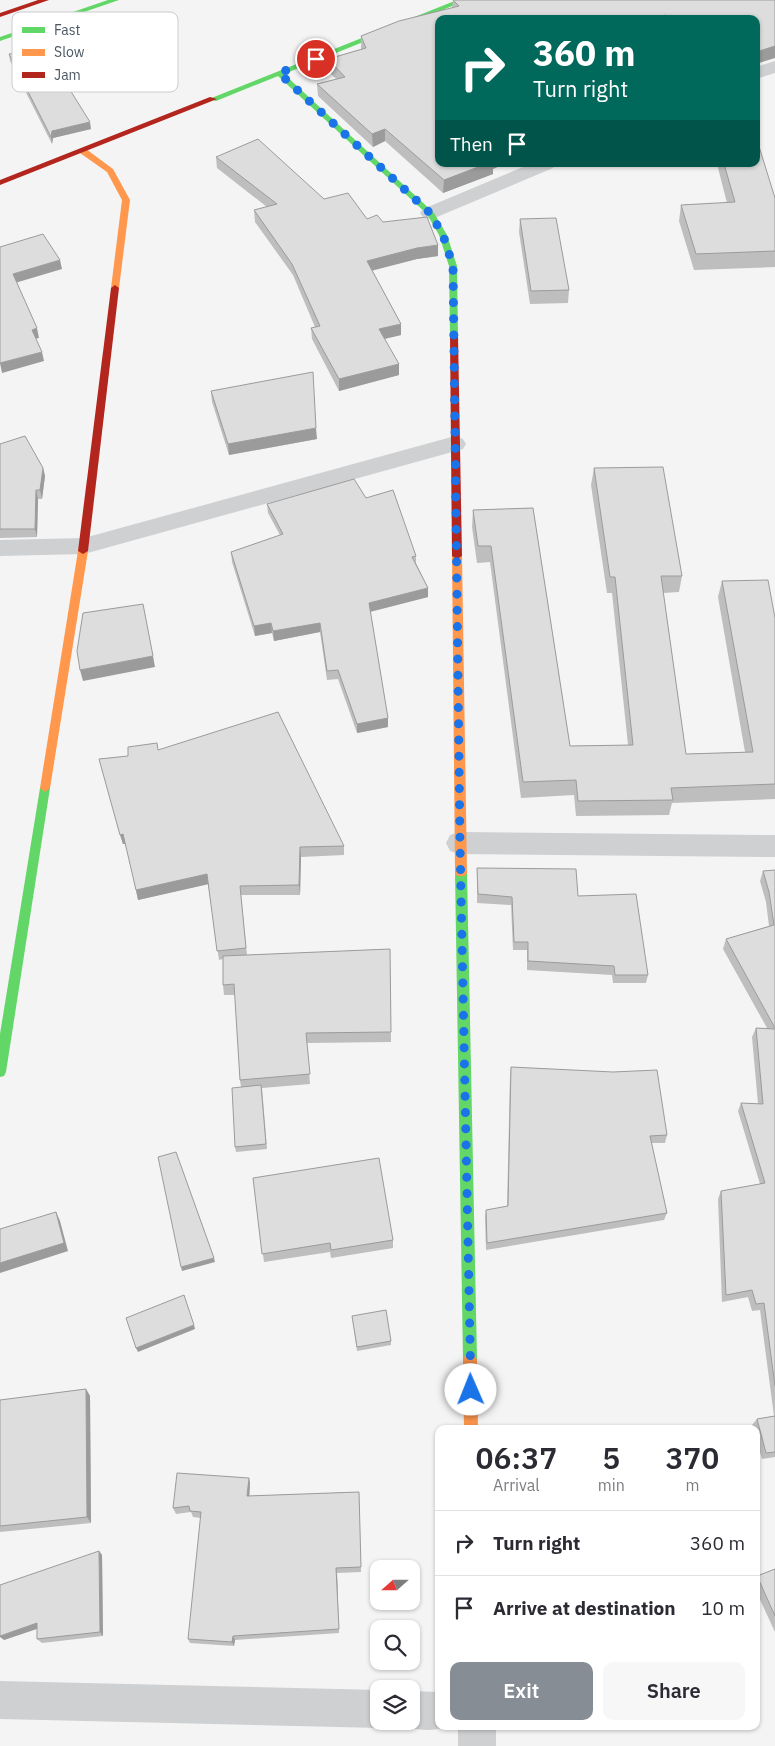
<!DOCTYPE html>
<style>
body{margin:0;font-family:"IBM Plex Sans",sans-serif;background:#f7f7f7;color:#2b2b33;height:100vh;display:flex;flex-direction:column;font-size:19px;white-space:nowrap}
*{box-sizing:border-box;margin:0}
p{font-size:16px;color:#7c7c81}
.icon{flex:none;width:28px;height:28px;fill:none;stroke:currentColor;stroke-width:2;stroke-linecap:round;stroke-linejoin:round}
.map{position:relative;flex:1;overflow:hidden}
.sheet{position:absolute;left:435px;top:1425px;width:325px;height:305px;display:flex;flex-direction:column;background:#fff;border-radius:10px;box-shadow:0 1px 4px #0004}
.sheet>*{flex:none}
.banner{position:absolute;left:435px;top:15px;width:325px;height:152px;border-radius:10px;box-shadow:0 1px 4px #0004;background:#00695c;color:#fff;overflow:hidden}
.needle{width:32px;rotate:249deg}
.controls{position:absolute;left:370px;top:1560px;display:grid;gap:10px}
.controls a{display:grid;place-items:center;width:50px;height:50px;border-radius:10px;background:#fff;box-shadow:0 1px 4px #0004;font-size:25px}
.pin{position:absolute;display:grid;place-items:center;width:42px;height:42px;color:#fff;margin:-21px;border:2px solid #fff;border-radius:50%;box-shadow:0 1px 5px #0007}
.me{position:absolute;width:55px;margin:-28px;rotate:359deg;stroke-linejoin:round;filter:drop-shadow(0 0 4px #0008)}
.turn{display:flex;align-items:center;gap:18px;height:105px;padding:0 15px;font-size:22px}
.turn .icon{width:65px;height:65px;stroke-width:2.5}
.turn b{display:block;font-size:35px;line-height:42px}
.then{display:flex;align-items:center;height:48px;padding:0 15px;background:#0003;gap:10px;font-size:19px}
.eta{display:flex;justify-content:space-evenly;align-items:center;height:85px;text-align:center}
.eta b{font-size:30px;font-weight:600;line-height:35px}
.button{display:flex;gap:10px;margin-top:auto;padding:10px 15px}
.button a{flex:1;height:58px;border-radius:10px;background:#868d94;color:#fff;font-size:20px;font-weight:600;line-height:58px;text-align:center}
.button a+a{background:#f7f7f7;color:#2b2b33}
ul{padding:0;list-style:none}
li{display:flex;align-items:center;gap:15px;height:65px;padding:0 15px;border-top:1px solid #e1e1e2}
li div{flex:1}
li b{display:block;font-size:19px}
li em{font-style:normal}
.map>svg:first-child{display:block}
</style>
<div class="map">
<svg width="775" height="1746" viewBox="0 0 775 1746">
<rect width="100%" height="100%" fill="#f4f4f4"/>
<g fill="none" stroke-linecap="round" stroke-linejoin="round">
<g fill="#ced0d2" fill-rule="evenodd">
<path d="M775 61V73L756 79V67Z"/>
<path d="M530 164H556L553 168 437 217 430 219 423 217 420 213 423 209Z"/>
<path d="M455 436 463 439 466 444 463 449 84 554 0 556V540L84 538Z"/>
<path d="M460 832 775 835V857L460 854 450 851 446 843 450 835Z"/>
<path d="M0 1681 379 1690V1721H393L379 1728 0 1719Z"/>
<path d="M411 1691 439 1692V1726H447C432 1733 413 1730 398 1723L397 1721H411Z"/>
<rect x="458" y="1726" width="38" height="20"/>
</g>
<g fill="#63d668" fill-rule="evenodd">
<path d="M108 0H119L0 41V37Z"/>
<path d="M457 0H467L284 74 434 213 447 235 457 266 458 336 454 339 450 336 449 266 439 235 427 214 278 76 216 101 209 99Z"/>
<path d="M45 784 50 788 6 1072 4 1076 0 1077V1034L40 788Z"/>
<path d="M461 868 465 870 467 873 477 1360 475 1365 470 1367 465 1365 463 1360 455 873 457 870Z"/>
</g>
<g fill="#ff974d" fill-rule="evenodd">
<path d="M80 149H86L113 169 130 200 119 288 115 291 111 288 122 200 107 172 80 153Z"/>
<path d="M83 548 88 551 50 788 45 792 40 788 78 551Z"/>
<path d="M457 553 462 556 467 873 465 876H457L455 873 452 556Z"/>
<path d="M470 1353 475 1355 477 1360 478 1429H464L463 1360 465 1355Z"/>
</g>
<g fill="#b3261e" fill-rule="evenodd">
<path d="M38 0H49L0 17V13Z"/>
<path d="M210 97 217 99 0 185V180Z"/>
<path d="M115 285 119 288 88 551 83 554 78 551 111 288Z"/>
<path d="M454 333 458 336 462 556 457 559 452 556 450 336Z"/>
</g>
</g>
<g fill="#bebebf">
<path d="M453 0 756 19H439L493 169V174L443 193 385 141 373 147 318 96 317 84 336 79 328 71V59L361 49V36L452 8Z"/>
<path d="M9 54 60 70 58 83 91 129 53 138 52 144 10 61Z"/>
<path d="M216 157 324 199 367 219 383 222 438 256 417 259 372 270 401 324V335L385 339 399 375 339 391 312 339 311 328 315 327 293 275 255 222 254 210 267 207 217 168Z"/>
<path d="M717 164H756L775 198V267L694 270 679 221 681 205 727 203Z"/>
<path d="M520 219 569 290 568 303 530 304 519 232Z"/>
<path d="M211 391 317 439 229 455 212 402Z"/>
<path d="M0 444 43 468 45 476 42 499H38L37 537 0 538Z"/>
<path d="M594 468 682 576 679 592 663 593 686 754 745 752 718 597 722 581 775 618V799L672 803 669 815 576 816 574 795 521 798 490 562 477 563 472 527 473 510 533 508 570 746 628 745 612 593H607L591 485Z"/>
<path d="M366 498 416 556V563L428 588V597L370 612 388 727 357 733 338 679 327 680 320 632 274 641 272 633 255 636 232 562 231 552 280 535 268 513 267 504Z"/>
<path d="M158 750 344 846V855L301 857 300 895H241L247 955 390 949 391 1042 307 1043 310 1084 262 1088 267 1149 236 1152 235 1147 241 1087 240 1080 235 995H224L223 985V959L219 960 208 884 138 900 126 844H123L102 769 128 756Z"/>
<path d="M477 868 578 896 648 975 646 983H613L612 975 527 970V950H513L511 905 477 903Z"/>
<path d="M775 870V1457L762 1459 756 1439V1429H754L752 1425 757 1419 774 1416 760 1310 752 1311 748 1297 722 1302 718 1199 721 1191 760 1184 738 1111 741 1103 758 1104 752 1037 756 1028H767L723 949 726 939 769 926 766 902 760 881 763 871Z"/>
<path d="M511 1067 667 1135 665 1143H651L667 1213 664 1220 486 1250 485 1217 486 1210 507 1207 510 1075Z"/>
<path d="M253 1178 393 1240V1248L331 1258 330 1252 264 1262Z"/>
<path d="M352 1316 391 1341V1345L357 1351Z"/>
<path d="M86 1389 90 1396 91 1523 0 1532V1400Z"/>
<path d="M249 1478 250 1484 249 1496 359 1492 361 1572 337 1573 339 1633 235 1640 234 1646 190 1643 188 1639 201 1518 193 1517 191 1512 176 1514 173 1508Z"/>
<path d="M99 1551 102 1555 103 1636 42 1643 37 1639V1629L4 1640Z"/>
<path d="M775 1569V1632L756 1591V1577Z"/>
</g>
<g fill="#9b9b9b">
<path d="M665 15V19H656Z"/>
<path d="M775 46V58L756 64V52Z"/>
<path d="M59 63 60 70 58 90 56 83Z"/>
<path d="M90 122 91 129 53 138 52 144 51 137 52 131Z"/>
<path d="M385 129V141L373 147 372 134Z"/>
<path d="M486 164H505L493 169V174L443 193 444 180Z"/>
<path d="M438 245V256L417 259 367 272V261L417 248Z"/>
<path d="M60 260 62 269 15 283 13 274Z"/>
<path d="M401 324V335L379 340V329Z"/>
<path d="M37 328 39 338 34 339 32 330Z"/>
<path d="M42 352 44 361 2 373 0 363Z"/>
<path d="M399 364V375L339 391V379Z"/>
<path d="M316 428 317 439 229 455 228 444Z"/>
<path d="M43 468 45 476 42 499 40 490Z"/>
<path d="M36 490 38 499 37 537 35 529Z"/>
<path d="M428 588V597L369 612V603Z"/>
<path d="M271 623 272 633 255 636 254 626Z"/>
<path d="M320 623V632L274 641 273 631Z"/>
<path d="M153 656 155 667 83 681 80 670Z"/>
<path d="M388 718V727L357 733V724Z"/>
<path d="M123 834 126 844H123L120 835Z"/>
<path d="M300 847 301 857 300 895 299 885Z"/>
<path d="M207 874 209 884 138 900 136 890Z"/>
<path d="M56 1212 60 1221 68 1251 0 1273V1263Z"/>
<path d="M214 1258 215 1262 182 1271 181 1267Z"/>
<path d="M194 1325 195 1329 138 1352 136 1348Z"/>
<path d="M86 1389 90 1396 91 1523 87 1517Z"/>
<path d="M249 1478 250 1484 249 1501 247 1496Z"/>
<path d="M99 1551 102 1555 103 1636 100 1632Z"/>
<path d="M336 1568 337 1573 339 1633V1629Z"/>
<path d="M37 1623 42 1627 4 1640 0 1637V1636Z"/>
<path d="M233 1636 235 1640 234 1646 232 1642Z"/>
</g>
<g fill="#ddddde" stroke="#9b9b9b">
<path d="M453 0H775V46L756 52V19H670L665 15 656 19H439V164H486L444 180 385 129 372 134 317 84 345 77 328 59 366 48 361 36 399 21 459 6Z"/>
<path d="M52 47 59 63 56 83 65 82 90 122 52 131 51 137 9 54Z"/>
<path d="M258 139 324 199 348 193 367 219 377 215 383 222 427 217 438 245 417 248 367 261 401 324 379 329 399 364 339 379 311 328 320 326 292 264 254 210 277 204 216 157Z"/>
<path d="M756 140H757L775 198V251L696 254 681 205 735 202 724 164H756Z"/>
<path d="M556 218 569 290 531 291 520 219Z"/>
<path d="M43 234 60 260 13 274 37 328 32 330 42 352 0 363V247Z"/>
<path d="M313 372 316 428 228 444 211 391Z"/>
<path d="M25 436 43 468 40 490H36L35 529H0V444Z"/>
<path d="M663 467 682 576H661L686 754 753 752 722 581 768 580 775 618V784L671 788 673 800 578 801 576 780 523 782 491 546H478L473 510 533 508 570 746 633 745 615 577H610L594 468Z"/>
<path d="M354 479 366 498 393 490 416 556 412 557 428 588 369 603 388 718 357 724 338 670 327 671 320 623 273 631 271 623 254 626 231 552 283 534 267 504Z"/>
<path d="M143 604 153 656 80 670 77 651 83 613Z"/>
<path d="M278 712 344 846 300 847 299 885 240 886 246 948 217 951 207 874 136 890 123 834 120 835 99 759 128 756V747L157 743 158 750Z"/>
<path d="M477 868 576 869 578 896 636 894 648 975H615L614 966 528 961V942H514L512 897 478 894Z"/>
<path d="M775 870V1028L726 939 774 925 769 892 763 871Z"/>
<path d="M390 949 391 1032 306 1033 310 1074 240 1080 234 984 223 985V956Z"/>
<path d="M756 1028 775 1029V1386L764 1303 756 1304 752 1290 726 1295 721 1191 765 1183 741 1103 763 1104Z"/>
<path d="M511 1067 613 1072 657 1070 667 1135 650 1136 667 1213 487 1243 486 1210 508 1206Z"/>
<path d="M261 1085 266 1144 235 1147 232 1088Z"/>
<path d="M176 1152 214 1258 181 1267 158 1157Z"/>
<path d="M379 1158 393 1240 331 1250 330 1243 262 1254 253 1178Z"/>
<path d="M56 1212 64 1243 0 1263V1229Z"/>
<path d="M184 1295 194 1325 136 1348 126 1318Z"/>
<path d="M386 1310 391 1341 357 1347 352 1316Z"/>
<path d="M86 1389 87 1517 0 1526V1400Z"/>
<path d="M775 1416V1452L766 1453 757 1419Z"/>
<path d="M177 1473 249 1478 247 1496 359 1492 361 1567 336 1568 339 1629 233 1636 232 1642 188 1639 201 1512 190 1511 189 1506 173 1508Z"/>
<path d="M99 1551 100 1632 37 1639V1623L0 1636V1585Z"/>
<path d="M775 1569V1616L757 1576Z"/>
</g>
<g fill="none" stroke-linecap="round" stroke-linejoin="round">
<path stroke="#1a73e8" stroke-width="9" stroke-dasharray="0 16.2" d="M316 59 279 73 430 213 443 235 453 266 460 843 471 1390"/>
</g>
<rect x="12" y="12" width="166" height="80" rx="8" fill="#fff" stroke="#c9ccd0" stroke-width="1"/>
<rect x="22" y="27" width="23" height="6" fill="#63d668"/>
<rect x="22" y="49" width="23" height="7" fill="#ff974d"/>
<rect x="22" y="72" width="23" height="6" fill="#b3261e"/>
<g font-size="14" fill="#4a5661">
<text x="54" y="35">Fast</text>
<text x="54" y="57">Slow</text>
<text x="54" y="80">Jam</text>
</g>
</svg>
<div class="controls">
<a><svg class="needle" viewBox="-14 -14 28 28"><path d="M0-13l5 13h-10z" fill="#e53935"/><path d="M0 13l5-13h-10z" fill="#7c7c81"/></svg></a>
<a><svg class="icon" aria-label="search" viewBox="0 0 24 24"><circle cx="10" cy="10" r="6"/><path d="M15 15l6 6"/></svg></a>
<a><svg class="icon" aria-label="layers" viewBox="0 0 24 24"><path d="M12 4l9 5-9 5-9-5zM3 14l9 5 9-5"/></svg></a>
</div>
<div class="pin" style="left:316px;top:59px;background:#d93025"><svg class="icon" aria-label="arrive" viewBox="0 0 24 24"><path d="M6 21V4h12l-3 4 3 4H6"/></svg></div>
<svg class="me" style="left:471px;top:1390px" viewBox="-20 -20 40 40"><circle r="19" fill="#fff"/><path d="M0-13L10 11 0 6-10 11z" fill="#1a73e8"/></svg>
<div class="banner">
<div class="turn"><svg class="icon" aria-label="right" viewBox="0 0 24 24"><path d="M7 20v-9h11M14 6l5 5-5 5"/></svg><div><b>360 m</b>Turn right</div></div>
<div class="then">Then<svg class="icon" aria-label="arrive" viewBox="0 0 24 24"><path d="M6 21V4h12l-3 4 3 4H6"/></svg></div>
</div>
<section class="sheet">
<div class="eta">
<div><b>06:37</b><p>Arrival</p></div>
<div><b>5</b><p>min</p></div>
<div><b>370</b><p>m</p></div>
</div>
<ul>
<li><svg class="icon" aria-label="right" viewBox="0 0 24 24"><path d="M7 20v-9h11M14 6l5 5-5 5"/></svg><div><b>Turn right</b></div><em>360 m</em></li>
<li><svg class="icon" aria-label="arrive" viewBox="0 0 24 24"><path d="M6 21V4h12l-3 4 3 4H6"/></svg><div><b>Arrive at destination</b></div><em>10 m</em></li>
</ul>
<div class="button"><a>Exit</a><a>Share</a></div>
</section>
</div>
